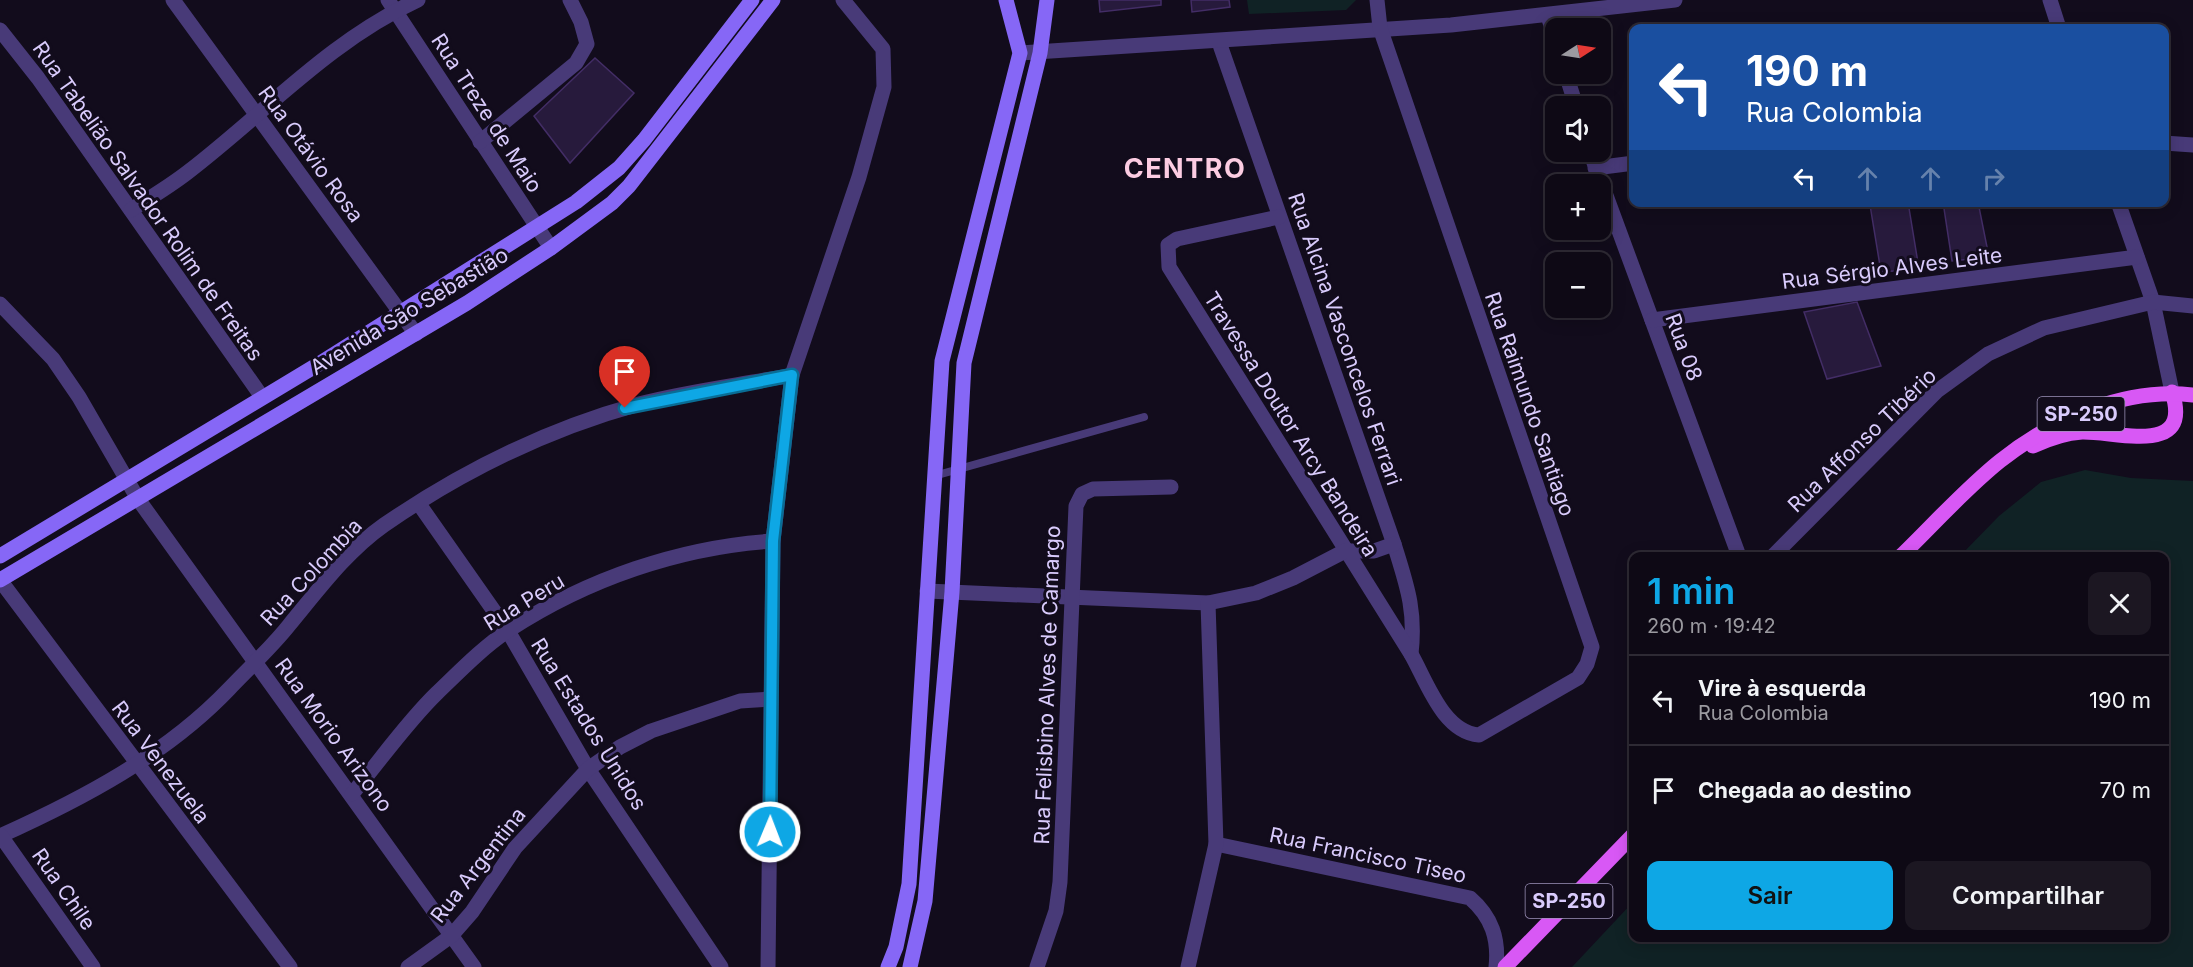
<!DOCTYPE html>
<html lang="pt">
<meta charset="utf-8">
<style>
body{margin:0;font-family:Inter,sans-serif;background:#1c1722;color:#f1f3f6;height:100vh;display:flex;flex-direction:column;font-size:22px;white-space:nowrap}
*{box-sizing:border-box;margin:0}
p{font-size:20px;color:#9b9aa0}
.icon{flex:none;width:33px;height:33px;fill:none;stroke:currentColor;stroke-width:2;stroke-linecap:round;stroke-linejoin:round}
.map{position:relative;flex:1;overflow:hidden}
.details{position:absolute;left:1629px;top:552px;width:540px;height:390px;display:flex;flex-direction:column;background:#0e0915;border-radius:12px;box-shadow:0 3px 15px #0003,0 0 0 2px #2e2a34}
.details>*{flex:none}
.hud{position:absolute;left:1629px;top:24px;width:540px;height:183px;border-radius:12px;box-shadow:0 3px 15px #0003,0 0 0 2px #2e2a34;background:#1a4fa0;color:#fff;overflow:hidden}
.needle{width:39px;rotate:78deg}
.controls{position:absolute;left:1545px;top:18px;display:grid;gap:12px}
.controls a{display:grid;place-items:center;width:66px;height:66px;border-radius:12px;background:#0e0915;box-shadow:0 3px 15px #0003,0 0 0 2px #2e2a34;font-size:30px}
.pin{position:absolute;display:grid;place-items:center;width:51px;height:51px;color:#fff;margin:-62px -26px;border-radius:50% 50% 50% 0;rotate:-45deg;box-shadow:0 0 6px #0007}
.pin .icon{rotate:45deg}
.me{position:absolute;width:66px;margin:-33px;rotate:1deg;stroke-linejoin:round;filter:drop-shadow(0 0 4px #0008)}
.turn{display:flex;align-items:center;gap:21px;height:126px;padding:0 18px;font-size:27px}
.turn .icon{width:78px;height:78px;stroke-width:2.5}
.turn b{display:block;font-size:42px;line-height:51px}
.lanes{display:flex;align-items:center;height:57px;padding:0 18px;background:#0003;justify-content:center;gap:30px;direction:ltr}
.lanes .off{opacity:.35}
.round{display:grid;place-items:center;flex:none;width:63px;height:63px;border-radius:12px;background:#1c1722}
.overview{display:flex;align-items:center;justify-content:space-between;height:102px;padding:0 18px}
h1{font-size:36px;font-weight:600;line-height:45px;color:#0ea7e5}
.cta{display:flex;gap:12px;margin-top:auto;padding:12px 18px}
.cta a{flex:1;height:69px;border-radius:12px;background:#0ea7e5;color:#111;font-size:24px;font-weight:600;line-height:69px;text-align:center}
.cta a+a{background:#1c1722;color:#f1f3f6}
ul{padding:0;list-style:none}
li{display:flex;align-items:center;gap:18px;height:90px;padding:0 18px;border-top:2px solid #2e2a34}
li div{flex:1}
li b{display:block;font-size:22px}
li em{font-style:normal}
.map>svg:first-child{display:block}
</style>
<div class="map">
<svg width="2193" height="967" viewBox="0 0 2193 967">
<rect width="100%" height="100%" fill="#120c1c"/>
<g fill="#102225">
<path d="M1247 0H1356L1346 10 1249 14Z"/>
<path d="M2085 470 2131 478 2193 481V967H1572L1633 902 1634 938H2164V556H1960L1999 516 2041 482Z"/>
</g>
<g fill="#271a3c" stroke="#432d66" stroke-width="1.5">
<path d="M1099 0H1161V5L1100 12Z"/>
<path d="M1191 0H1229L1230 7 1192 12Z"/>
<path d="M595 58 634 93 570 163 534 116Z"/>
<path d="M2164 61H2167L2166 125H2164Z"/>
<path d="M1908 202 1919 269 1881 272 1870 205Z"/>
<path d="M1943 202H1978L1989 257 1952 261Z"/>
<path d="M1857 302 1881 366 1827 379 1804 312Z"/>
</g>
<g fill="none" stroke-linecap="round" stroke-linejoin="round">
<path stroke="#483a78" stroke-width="8" d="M934 476 1144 417"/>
<g stroke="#483a78" stroke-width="15">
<path d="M173 0 416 334"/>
<path d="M388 0 551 248"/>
<path d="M2050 0 2059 28"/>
<path d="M1548 16 1556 41"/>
<path d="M0 30 38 78 262 397"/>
<path d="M1219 42 1394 544C1407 586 1416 610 1411 654"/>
<path d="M1020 53 1451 25 1675 0"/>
<path d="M1566 74 1576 106"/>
<path d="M480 142 576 63 587 44 581 22 570 0"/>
<path d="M2164 143 2193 145"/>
<path d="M1590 152 1739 556"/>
<path d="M1595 168 1634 163"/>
<path d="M2118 202 2153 302 2172 392"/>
<path d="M131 210C150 198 170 186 188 172 265 113 329 41 418 0"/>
<path d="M1279 217 1177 239 1168 245 1169 267 1411 654C1427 682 1443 732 1479 735L1578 678 1587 664 1592 647 1380 28 1377 0"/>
<path d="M0 304 53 359 79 397 138 499 474 967"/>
<path d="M1652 320 2137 257"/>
<path d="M419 504 508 631 588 769 721 967"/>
<path d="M1773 556 1937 391 1988 354 2044 328 2153 302 2193 306"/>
<path d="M0 580 290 967"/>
<path d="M927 591 1208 603 1256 593 1293 578 1345 551H1374L1394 544"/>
<path d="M352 794C380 761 406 723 437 693 459 672 483 647 509 630 587 579 680 547 773 541"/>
<path d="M0 836C82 799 166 755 229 689 249 668 272 647 290 624 319 589 347 551 384 525 461 472 548 429 639 404 689 391 741 385 792 375"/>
<path d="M1 836 93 967"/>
<path d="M1216 844 1470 898C1492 917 1499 939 1496 967"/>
<path d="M408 967 451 936 472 912 515 848 588 769 620 747 651 731 740 701 770 699"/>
<path d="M768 967 773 541 792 375 859 177 884 87 883 49 843 0"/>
<path d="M1037 967 1056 911 1060 882 1076 506 1082 494 1093 489 1171 487"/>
<path d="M1188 967 1216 844 1208 603"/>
</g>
<g stroke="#8667f6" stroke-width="15">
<path d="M0 556 322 362 576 202 619 168 644 140 752 0"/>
<path d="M0 580 467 303 551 248 612 203 629 186 773 0"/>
<path d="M888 967 896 947 909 884 942 361 1020 53 1006 0"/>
<path d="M910 967 925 901 952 592 964 363 1040 53 1047 0"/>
</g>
<g stroke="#d858f5" stroke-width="15">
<path d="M2033 446C2048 439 2066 433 2082 432 2117 431 2193 457 2172 392"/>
<path d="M1901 556C1933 525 1965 489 2000 461 2053 419 2124 387 2193 395"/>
<path d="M1505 967 1634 834"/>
</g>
</g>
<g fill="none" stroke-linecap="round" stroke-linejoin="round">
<g stroke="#096d95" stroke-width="15">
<path id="route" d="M625 408 792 375 773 541 770 832"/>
</g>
<use href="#route" stroke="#0ea7e5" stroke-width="10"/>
</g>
<g text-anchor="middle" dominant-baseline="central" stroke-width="6" stroke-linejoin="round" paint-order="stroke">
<g fill="#120c1c" stroke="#9d92b9" stroke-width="1.5">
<rect x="2037.5" y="397" width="87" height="34" rx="4.5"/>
<rect x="1525.5" y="884" width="87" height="34" rx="4.5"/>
</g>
<g font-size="20" font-weight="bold" fill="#d9cbfc">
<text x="2081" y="414">SP-250</text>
<text x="1569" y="901">SP-250</text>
</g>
<g font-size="21" fill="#d9cbfc" stroke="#120c1c">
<text transform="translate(487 113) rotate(57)">Rua Treze de Maio</text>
<text transform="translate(311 154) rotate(54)">Rua Otávio Rosa</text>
<text transform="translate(148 201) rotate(55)">Rua Tabelião Salvador Rolim de Freitas</text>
<text transform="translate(1892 268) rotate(-7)">Rua Sérgio Alves Leite</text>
<text transform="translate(409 311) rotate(-31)">Avenida São Sebastião</text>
<text transform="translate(1345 339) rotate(71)">Rua Alcina Vasconcelos Ferrari</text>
<text transform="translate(1684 347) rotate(70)">Rua 08</text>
<text transform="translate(1530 404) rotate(71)">Rua Raimundo Santiago</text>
<text transform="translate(1291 424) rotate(58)">Travessa Doutor Arcy Bandeira</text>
<text transform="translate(1862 440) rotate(-44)">Rua Affonso Tibério</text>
<text transform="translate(311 572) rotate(-47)">Rua Colombia</text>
<text transform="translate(524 602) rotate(-31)">Rua Peru</text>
<text transform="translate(1047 685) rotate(-88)">Rua Felisbino Alves de Camargo</text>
<text transform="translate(589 724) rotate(58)">Rua Estados Unidos</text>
<text transform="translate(334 735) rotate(54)">Rua Morio Arizono</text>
<text transform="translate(161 762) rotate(53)">Rua Venezuela</text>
<text transform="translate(1368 855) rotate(12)">Rua Francisco Tiseo</text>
<text transform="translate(478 865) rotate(-52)">Rua Argentina</text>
<text transform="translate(64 889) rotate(55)">Rua Chile</text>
</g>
<g font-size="27" font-weight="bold" letter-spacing="1.5" fill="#fccce2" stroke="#120c1c">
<text x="1185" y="168">CENTRO</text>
</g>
</g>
</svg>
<div class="controls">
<a><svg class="needle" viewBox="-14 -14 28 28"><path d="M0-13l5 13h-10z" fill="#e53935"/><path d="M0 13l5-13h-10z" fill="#9b9aa0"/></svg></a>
<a><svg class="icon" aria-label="sound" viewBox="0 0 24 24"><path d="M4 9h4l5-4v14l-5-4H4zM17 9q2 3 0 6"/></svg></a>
<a>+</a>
<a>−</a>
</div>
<div class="pin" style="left:625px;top:408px;background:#d93025"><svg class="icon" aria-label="arrive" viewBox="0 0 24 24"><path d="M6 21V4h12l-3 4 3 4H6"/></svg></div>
<svg class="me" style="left:770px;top:832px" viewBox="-20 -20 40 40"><circle r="17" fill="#0ea7e5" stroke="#fff" stroke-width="3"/><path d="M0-11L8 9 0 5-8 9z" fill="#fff"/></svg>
<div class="hud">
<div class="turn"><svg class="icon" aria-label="left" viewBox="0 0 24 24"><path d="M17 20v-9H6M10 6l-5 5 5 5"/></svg><div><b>190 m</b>Rua Colombia</div></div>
<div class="lanes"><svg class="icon" aria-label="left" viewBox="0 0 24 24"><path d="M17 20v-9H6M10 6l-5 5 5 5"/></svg><svg class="icon off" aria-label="ahead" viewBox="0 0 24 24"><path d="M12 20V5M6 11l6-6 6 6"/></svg><svg class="icon off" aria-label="ahead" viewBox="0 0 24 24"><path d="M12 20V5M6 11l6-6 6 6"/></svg><svg class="icon off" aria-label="right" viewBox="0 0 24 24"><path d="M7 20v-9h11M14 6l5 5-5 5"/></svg></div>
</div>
<section class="details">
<div class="overview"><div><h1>1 min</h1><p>260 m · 19:42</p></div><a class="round"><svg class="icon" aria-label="close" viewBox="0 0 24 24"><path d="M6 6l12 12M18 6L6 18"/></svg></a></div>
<ul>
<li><svg class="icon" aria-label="left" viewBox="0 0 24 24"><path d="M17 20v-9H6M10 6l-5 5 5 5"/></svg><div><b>Vire à esquerda</b><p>Rua Colombia</p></div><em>190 m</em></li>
<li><svg class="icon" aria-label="arrive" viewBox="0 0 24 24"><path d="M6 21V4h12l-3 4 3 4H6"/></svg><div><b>Chegada ao destino</b></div><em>70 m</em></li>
</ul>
<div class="cta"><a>Sair</a><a>Compartilhar</a></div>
</section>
</div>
